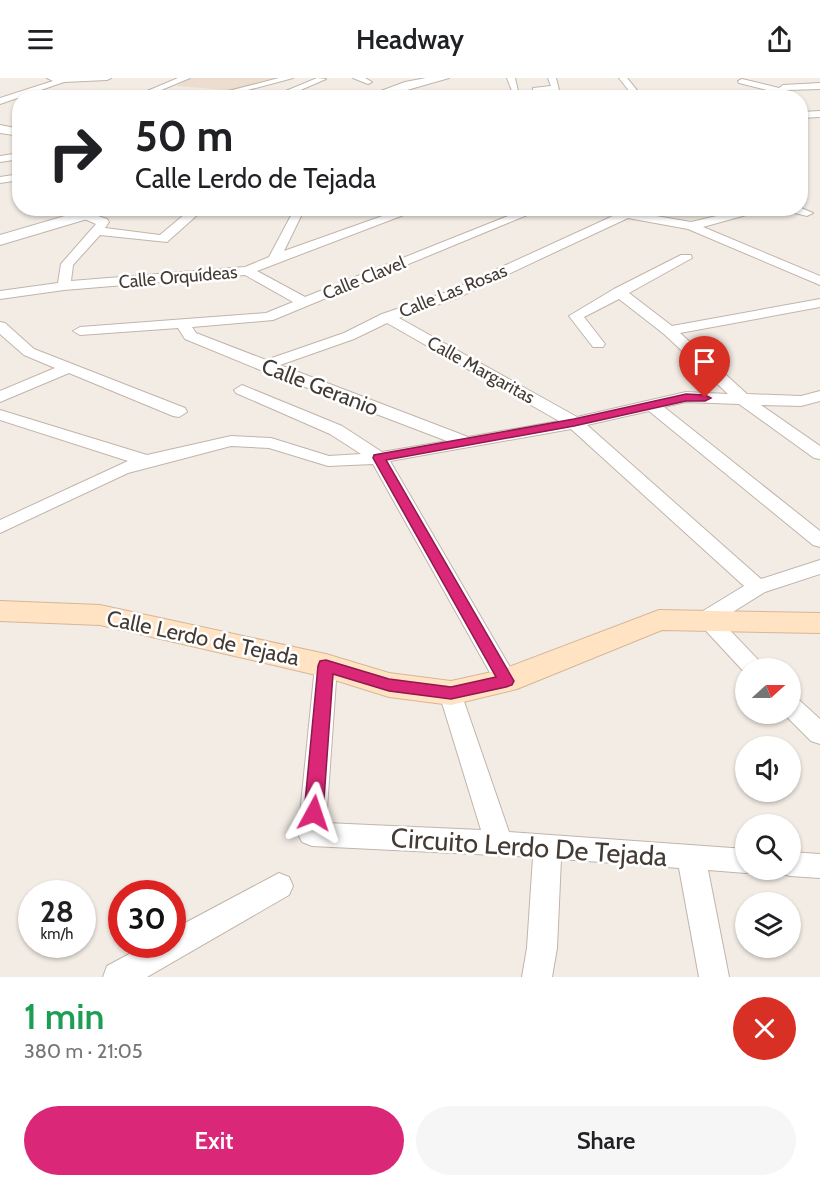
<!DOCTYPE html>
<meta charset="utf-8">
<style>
body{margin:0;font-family:Cabin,sans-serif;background:#f6f6f6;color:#202124;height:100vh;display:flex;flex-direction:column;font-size:22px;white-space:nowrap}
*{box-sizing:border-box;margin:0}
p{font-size:20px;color:#757577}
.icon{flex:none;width:33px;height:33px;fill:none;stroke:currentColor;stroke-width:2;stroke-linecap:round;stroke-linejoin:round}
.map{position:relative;height:899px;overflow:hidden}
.details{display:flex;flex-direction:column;background:#fff;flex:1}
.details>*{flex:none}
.top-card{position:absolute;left:12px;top:12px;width:796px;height:126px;border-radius:24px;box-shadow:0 2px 4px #0004;background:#fff;color:#202124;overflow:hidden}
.needle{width:39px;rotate:69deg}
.buttons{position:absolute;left:735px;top:580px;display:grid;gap:12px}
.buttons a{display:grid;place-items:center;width:66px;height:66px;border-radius:50%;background:#fff;box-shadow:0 2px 4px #0004;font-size:30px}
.speed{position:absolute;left:18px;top:802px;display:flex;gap:12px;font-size:30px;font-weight:700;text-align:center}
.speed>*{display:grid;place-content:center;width:78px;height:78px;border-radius:50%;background:#fff;box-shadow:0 2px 4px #0004;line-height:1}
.speed small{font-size:15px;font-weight:400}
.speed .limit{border:9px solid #d22;background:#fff;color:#111}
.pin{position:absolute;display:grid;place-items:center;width:51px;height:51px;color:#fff;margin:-62px -26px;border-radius:50% 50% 50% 0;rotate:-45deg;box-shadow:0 0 6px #0007}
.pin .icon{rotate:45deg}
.me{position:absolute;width:66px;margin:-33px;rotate:5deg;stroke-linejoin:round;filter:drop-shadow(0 0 4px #0008)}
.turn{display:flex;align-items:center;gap:21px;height:126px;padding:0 24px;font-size:27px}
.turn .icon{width:78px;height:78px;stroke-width:2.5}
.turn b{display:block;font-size:42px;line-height:51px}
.round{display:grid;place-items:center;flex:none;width:63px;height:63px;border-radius:32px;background:#f6f6f6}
.head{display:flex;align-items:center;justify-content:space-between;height:102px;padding:0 24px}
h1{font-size:36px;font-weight:600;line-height:45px;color:#1e9e55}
.cta{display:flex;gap:12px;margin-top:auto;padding:12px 24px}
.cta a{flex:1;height:69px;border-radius:36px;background:#db2777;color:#fff;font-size:24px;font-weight:600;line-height:69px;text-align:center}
.cta a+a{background:#f6f6f6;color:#202124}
header{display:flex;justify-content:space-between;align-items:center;height:78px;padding:0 24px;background:#fff;font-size:27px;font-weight:600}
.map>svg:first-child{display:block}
</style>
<header><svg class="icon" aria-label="menu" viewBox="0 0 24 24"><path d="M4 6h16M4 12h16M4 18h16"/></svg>Headway<svg class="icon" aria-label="share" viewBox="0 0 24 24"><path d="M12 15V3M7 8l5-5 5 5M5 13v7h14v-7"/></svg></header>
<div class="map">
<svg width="820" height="899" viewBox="0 0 820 899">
<rect width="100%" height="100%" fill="#f3ece5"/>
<path fill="#ecddcf" d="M190 0H278L227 12 176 8Z"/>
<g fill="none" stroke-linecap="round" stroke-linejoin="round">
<g stroke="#c1b4ab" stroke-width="2">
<g id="minor">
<path d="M47 0H111L107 2 64 4 0 26V20L53 3Z"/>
<path d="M178 0H190L147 18 140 16Z"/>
<path d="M279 0H293L218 20H201Z"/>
<path d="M317 0 326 1 282 20H269Z"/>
<path d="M353 0H365L372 4 368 6Z"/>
<path d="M507 0H515L518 13H512Z"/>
<path d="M548 0H556L559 12 533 14V10L551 8Z"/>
<path d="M619 0H627L640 16 639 18H633Z"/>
<path d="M742 1 779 10 783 7 820 5V11L786 12 792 20H783L779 15 739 5 738 3Z"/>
<path d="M378 14 402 20 375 19 374 17Z"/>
<path d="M472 16 476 19 458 20Z"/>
<path d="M20 75V81L0 84V78Z"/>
<path d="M20 96V102L0 105V99Z"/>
<path d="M192 130H205L167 164 100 157 73 187 71 203 245 189 269 179 295 130H307L302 136 284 173 405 130H422L257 193 305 219 528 130H544L273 242 192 249 196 255 266 282 344 255 382 236 447 214 613 138 577 133 572 130 625 133 645 130 639 135 691 144 742 132 746 133V137L703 149 820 198V207L688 151 628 140 457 220 399 240 577 339 686 314 728 316 664 256 619 221 584 239 605 266 603 269H593L569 238 614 211 681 177H691L692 180 629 215 672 248 820 221V229L680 255 747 316 801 318 820 313V323L801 328 761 327 820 368V381L814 380 739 326 686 324 664 329 820 453V469L813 467 649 333 587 347 761 501 820 482V496L765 514 720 542 767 591H746V596L695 541 698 536 744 508 571 351 390 383 518 603 514 609 506 612 498 609 373 386 328 388 269 370 231 368 128 395 0 455V442L128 383 0 342V332L147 377 231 358 271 360 329 378 361 376 330 356 236 315 234 312 242 307 342 348 382 374 447 363 258 291 185 261 178 250 80 257 73 253 80 249 266 235 293 224 245 197 64 212 0 221V213L58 205 61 186 96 146 82 140V136L86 134 107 141 109 144 105 150 160 157ZM387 245 559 343 468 359 280 287 354 261Z"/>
<path d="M775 130H801L813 135 807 138Z"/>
<path d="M0 244 5 245 34 271 185 330 187 334 179 339 173 338 69 295 0 324V313L55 290 24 277 0 256Z"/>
<path d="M326 580 334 582 337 588 326 745 481 752 439 615 443 609 451 606 459 609 509 754 746 771V792H755L746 795 708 792 729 899H699L679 790 561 781 557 870 552 899H522L527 870 533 779 312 768 302 764 298 756 315 588 318 582Z"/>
<path d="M790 618 798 621 820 641V666L811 663 784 636H790Z"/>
<path d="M790 774 820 776V800L790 798 780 795 779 792H790Z"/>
<path d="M279 795 289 799 293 808 289 817 147 899H103L107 888 146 867H172V852Z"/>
</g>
</g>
<g stroke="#c1b4ab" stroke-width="2">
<g id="tertiary">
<path d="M426 0H449L379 20H362L405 4Z"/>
<path d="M820 33V39L801 40V34Z"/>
<path d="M0 47 20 51V58L0 55Z"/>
<path d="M92 130H116L114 133 0 167V157Z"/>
</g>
</g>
<g stroke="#d7b697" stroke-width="2">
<path id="secondary" d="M0 523 100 527 326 576 389 595 451 603 501 592 659 532 820 535V555L662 552 517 611 451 627 389 619 325 599 100 547 0 543Z"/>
</g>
<use href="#minor" fill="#fff" fill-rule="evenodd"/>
<use href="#tertiary" fill="#fff" fill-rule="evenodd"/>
<use href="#secondary" fill="#ffe3c3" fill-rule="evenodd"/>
</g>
<path fill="#db2777" stroke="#8e194d" stroke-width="1.5" d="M686 316 705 317 711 320 705 323H686L574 348 386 382 514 603 512 607 506 609 451 621 389 613 333 596 323 735 320 740 314 743 307 740 304 735 318 588 320 583 326 582 389 601 451 609 496 599 373 380 374 377 574 341Z"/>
<g text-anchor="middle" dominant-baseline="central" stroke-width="5" stroke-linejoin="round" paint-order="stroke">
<g font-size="18" fill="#453b35" stroke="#fff">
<text transform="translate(178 199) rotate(-5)">Calle Orquídeas</text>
<text transform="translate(364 200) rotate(-22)">Calle Clavel</text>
<text transform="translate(453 213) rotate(-22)">Calle Las Rosas</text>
<text transform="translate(481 292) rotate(29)">Calle Margaritas</text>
</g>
<g font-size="22" fill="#453b35" stroke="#fff">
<text transform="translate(320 309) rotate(21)">Calle Geranio</text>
<text transform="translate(203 560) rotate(12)">Calle Lerdo de Tejada</text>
</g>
<g font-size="27" fill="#453b35" stroke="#fff">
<text transform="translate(529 769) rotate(4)">Circuito Lerdo De Tejada</text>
</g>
</g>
</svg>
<div class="buttons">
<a><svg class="needle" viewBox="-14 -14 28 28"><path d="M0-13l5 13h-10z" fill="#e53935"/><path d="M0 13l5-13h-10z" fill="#757577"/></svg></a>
<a><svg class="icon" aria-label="sound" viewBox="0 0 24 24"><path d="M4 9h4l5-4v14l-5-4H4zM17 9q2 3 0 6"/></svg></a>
<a><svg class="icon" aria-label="search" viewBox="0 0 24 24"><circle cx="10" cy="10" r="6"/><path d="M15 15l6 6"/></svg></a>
<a><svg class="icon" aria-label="layers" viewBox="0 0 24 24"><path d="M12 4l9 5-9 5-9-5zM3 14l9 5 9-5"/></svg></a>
</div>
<div class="speed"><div>28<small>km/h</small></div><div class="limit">30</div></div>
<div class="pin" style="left:705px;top:320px;background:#d93025"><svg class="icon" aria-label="arrive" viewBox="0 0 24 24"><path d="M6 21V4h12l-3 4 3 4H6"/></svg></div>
<svg class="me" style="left:314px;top:735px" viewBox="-20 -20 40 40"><path d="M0-17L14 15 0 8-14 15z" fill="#db2777" stroke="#fff" stroke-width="4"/></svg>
<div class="top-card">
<div class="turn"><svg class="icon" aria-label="right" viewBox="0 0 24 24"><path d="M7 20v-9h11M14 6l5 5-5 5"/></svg><div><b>50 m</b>Calle Lerdo de Tejada</div></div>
</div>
</div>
<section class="details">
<div class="head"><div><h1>1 min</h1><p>380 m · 21:05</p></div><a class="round" style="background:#d93025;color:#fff"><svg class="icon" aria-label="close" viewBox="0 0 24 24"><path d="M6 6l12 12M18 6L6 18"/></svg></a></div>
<div class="cta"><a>Exit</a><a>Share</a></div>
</section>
